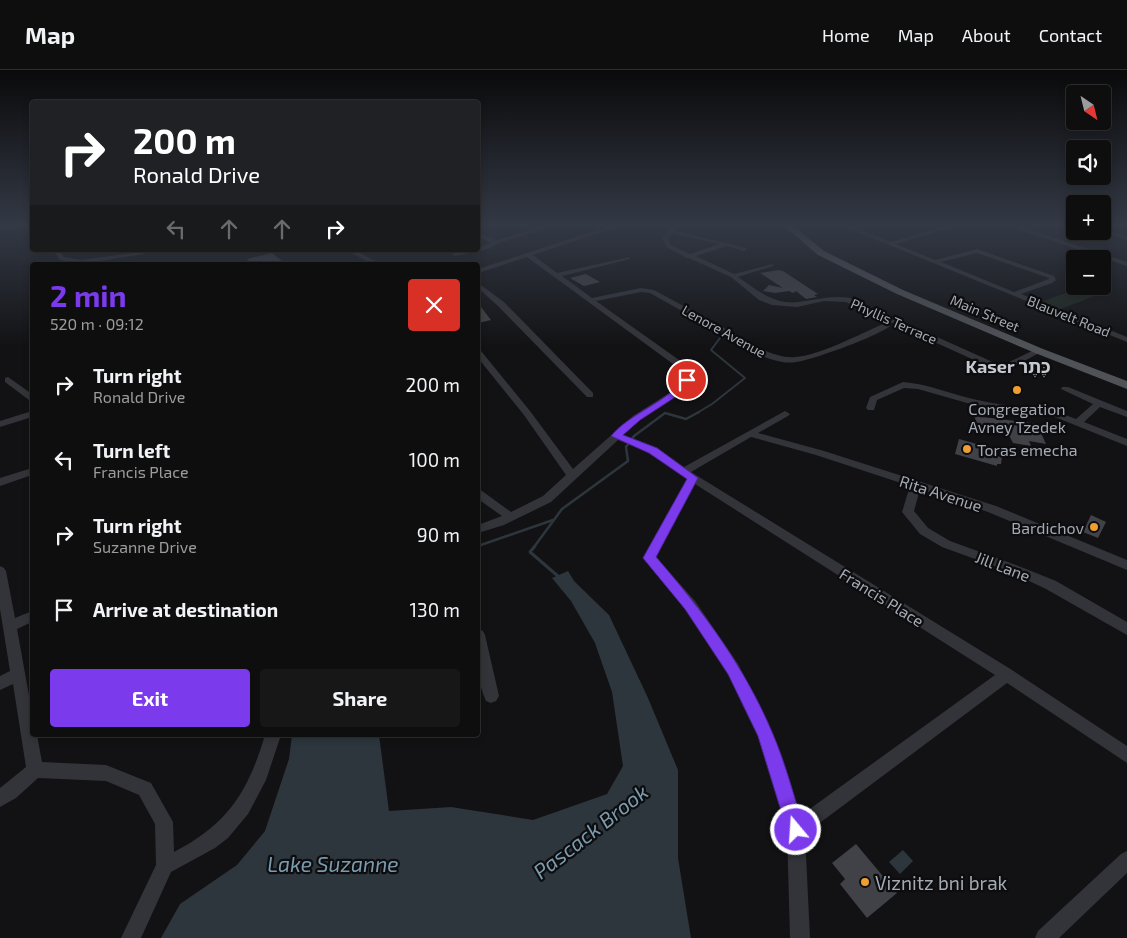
<!DOCTYPE html>
<meta charset="utf-8">
<style>
body{margin:0;font-family:"Exo 2","Noto Sans Hebrew",sans-serif;background:#171718;color:#f1f3f6;height:100vh;display:flex;flex-direction:column;font-size:19px;white-space:nowrap}
*{box-sizing:border-box;margin:0}
p{font-size:16px;color:#9b9c9e}
.icon{flex:none;width:28px;height:28px;fill:none;stroke:currentColor;stroke-width:2;stroke-linecap:round;stroke-linejoin:round}
.map{position:relative;flex:1;overflow:hidden}
.side{position:absolute;left:30px;top:192px;width:450px;height:475px;display:flex;flex-direction:column;background:#0e0e0f;border-radius:5px;box-shadow:0 2px 8px #0003,0 0 0 1px #2e2e2f}
.side>*{flex:none}
.banner{position:absolute;left:30px;top:30px;width:450px;height:152px;border-radius:5px;box-shadow:0 2px 8px #0003,0 0 0 1px #2e2e2f;background:#202124;color:#fff;overflow:hidden}
.needle{width:32px;rotate:145deg}
.fabs{position:absolute;left:1066px;top:15px;display:grid;gap:10px}
.fabs a{display:grid;place-items:center;width:45px;height:45px;border-radius:5px;background:#0e0e0f;box-shadow:0 2px 8px #0003,0 0 0 1px #2e2e2f;font-size:25px}
.pin{position:absolute;display:grid;place-items:center;width:42px;height:42px;color:#fff;margin:-21px;border:2px solid #fff;border-radius:50%;box-shadow:0 1px 5px #0007}
.me{position:absolute;width:55px;margin:-28px;rotate:342deg;stroke-linejoin:round;filter:drop-shadow(0 0 4px #0008)}
.turn{display:flex;align-items:center;gap:18px;height:105px;padding:0 20px;font-size:22px}
.turn .icon{width:65px;height:65px;stroke-width:2.5}
.turn b{display:block;font-size:35px;line-height:42px}
.lanes{display:flex;align-items:center;height:48px;padding:0 20px;background:#0003;justify-content:center;gap:25px;direction:ltr}
.lanes .off{opacity:.35}
.round{display:grid;place-items:center;flex:none;width:52px;height:52px;border-radius:5px;background:#171718}
.overview{display:flex;align-items:center;justify-content:space-between;height:85px;padding:0 20px}
h1{font-size:30px;font-weight:700;line-height:38px;color:#7c3aed}
.cta{display:flex;gap:10px;margin-top:auto;padding:10px 20px}
.cta a{flex:1;height:58px;border-radius:5px;background:#7c3aed;color:#fff;font-size:20px;font-weight:700;line-height:58px;text-align:center}
.cta a+a{background:#171718;color:#f1f3f6}
ul{padding:0;list-style:none}
li{display:flex;align-items:center;gap:15px;height:75px;padding:0 20px}
li div{flex:1}
li b{display:block;font-size:19px}
li em{font-style:normal}
header{display:flex;align-items:center;gap:30px;box-sizing:border-box;height:70px;padding:0 25px;background:#0e0e0f;border-bottom:1px solid #2e2e2f}
header strong{font-size:24px}
nav{display:flex;gap:28px;margin-inline-start:auto;font-size:18px}
.map>svg:first-child{display:block}
</style>
<header>
<strong>Map</strong>
<nav><a>Home</a><a>Map</a><a>About</a><a>Contact</a></nav>
</header>
<div class="map">
<svg width="1127" height="868" viewBox="0 0 1127 868">
<rect width="100%" height="100%" fill="#121214"/>
<path fill="#1e261f" d="M1079 218 1097 225 1056 241 1038 233Z"/>
<g fill="#2c363c">
<path d="M568 501 574 511 609 545 648 628 678 700V788L691 868H161L180 834 237 795 265 761 289 689 292 665H379L389 741 451 737 533 750 607 724 623 696 612 622 595 573 571 531 552 508Z"/>
<path d="M903 780 913 791 900 804 889 792Z"/>
</g>
<g fill="none" stroke-linecap="round" stroke-linejoin="round">
<path stroke="#2c363c" stroke-width="2" d="M697 343 712 334 745 308 711 280 723 264"/>
<g stroke="#2c363c" stroke-width="2.5">
<path d="M478 476 553 450"/>
<path d="M534 477 562 439 628 391 626 377 634 366 665 343 686 349 699 342"/>
</g>
<path stroke="#2c363c" stroke-width="3" d="M535 476 530 482 559 507"/>
</g>
<g fill="#414247">
<path d="M272 183 287 195H253L247 189Z"/>
<path d="M779 200 783 201 818 224 814 225 817 227 806 229 796 221 793 223 789 221 775 223 763 221 769 215 783 218 760 203Z"/>
<path d="M586 204 600 212 584 216 570 208Z"/>
<path d="M478 233 491 250 478 253Z"/>
<path d="M974 346 1048 355 1054 365 1041 363 1046 374 1029 371 1031 376 1013 373 1009 365 981 362Z"/>
<path d="M959 369 998 380 997 386 1002 387 1001 394H997V396L955 384Z"/>
<path d="M1091 445 1106 452 1098 468 1083 462Z"/>
<path d="M856 774 897 823 867 848 840 814 845 809 832 793Z"/>
</g>
<g fill="none" stroke-linecap="round" stroke-linejoin="round">
<g fill="#333439" fill-rule="evenodd">
<path d="M22 155 19 157 0 160V156Z"/>
<path d="M546 155H556L499 173 488 179 455 186 452 184 466 180H478V178L491 173 478 166V162L497 170Z"/>
<path d="M613 155H623L533 185 557 203 630 187V189L562 206 592 228 641 218 654 220 768 282C777 285 785 288 795 287 818 286 860 264 883 254L890 256C878 266 813 290 796 292 784 294 773 290 762 286L650 223 641 222 596 231 679 290C688 300 693 307 686 320L639 350 623 365 657 378 684 397 785 341 790 344 788 346 758 363 824 381 996 436 1127 490V500L988 442 920 419 914 441 928 458 950 471 1016 495 1056 511 1127 552V565L1046 519 1008 501 942 477 920 464 902 442 910 416 816 385 751 367 691 402 1012 600 1127 676V693L1007 613 805 764 810 868H790L787 760 758 666 728 604 685 539 643 488 687 409 649 382 618 370 551 432 504 455 478 463V455L502 446 478 429V420L482 421 511 442 543 426 566 405 524 345 478 288V281H481L530 341 573 399 633 346 679 317 681 304 673 294 527 187 478 203V199ZM695 414 995 605 800 746 773 665 738 594 695 531 656 487Z"/>
<path d="M665 155H673L678 159 676 161 746 178V180L744 181 727 176 696 186 734 204 773 194V196L738 207C757 220 774 235 798 232 816 230 831 225 850 228L995 293H1007L1036 279 1043 281 1011 298 994 299 846 232 824 231 797 237 772 235 759 230 731 207 689 188H685L684 186 666 177 662 168 671 159ZM673 164 720 174 690 184 671 175 668 168Z"/>
<path d="M840 155H849L891 172 948 155H959L896 174 935 190 977 179 1054 206 1056 210 1052 213 1021 224 1127 267V272ZM977 183 1049 208V209L1014 222 941 192Z"/>
<path d="M1006 155H1016L1127 192V196Z"/>
<path d="M1102 159 1127 166V170L1100 162Z"/>
<path d="M53 180H59L64 187 81 190 141 182 144 184 81 194 60 190Z"/>
<path d="M346 180H354L383 195H375Z"/>
<path d="M478 213 504 232 593 323V327H587L498 236 478 218Z"/>
<path d="M8 307 32 324V331L29 330 5 312V308Z"/>
<path d="M903 312C930 314 955 326 982 331 1013 338 1046 336 1076 349L1093 334 1061 319 1062 317H1068L1127 341V347L1100 337 1084 352 1127 369V376L1055 347 981 337 918 319 904 318 877 330 874 340H868L866 338 870 327Z"/>
<path d="M32 341V347L0 357V351Z"/>
<path d="M32 398V405L0 416V408Z"/>
<path d="M0 496 4 498 6 501 15 548 32 541V552L17 559 32 642V665H37L42 692 106 695 151 713 173 752 174 782C228 754 248 722 265 665H281L266 710 248 744 228 768 215 778 171 802 141 868H121L156 795 155 754 139 725 106 711 38 708 16 728 0 737V718L26 697 13 614 0 620V606L10 601 0 539Z"/>
<path d="M478 559 483 561 485 565 499 626 496 631 491 633 486 631C476 610 475 581 478 559Z"/>
<path d="M1127 781V803L1059 868H1035L1038 861 1121 784Z"/>
</g>
<path fill="#4f5257" fill-rule="evenodd" d="M783 155H792L824 181 903 220 1043 279 1127 311V319L1035 283 897 224 818 185Z"/>
</g>
<linearGradient id="sky" x2="0" y2="1"><stop stop-color="#0a0a0b"/><stop offset="0.56" stop-color="#333945"/><stop offset="1" stop-color="#333945" stop-opacity="0"/></linearGradient>
<rect width="1127" height="277" fill="url(#sky)"/>
<path fill="#7c3aed" stroke="#51269a" d="M687 307 691 310 686 320 640 350 623 365 657 378 698 408 656 487C703 541 744 596 772 662 786 694 794 728 805 760L802 767 796 769 790 767 787 760 758 666 728 604 685 539 643 488 687 409 649 383 611 366C630 343 670 331 684 308Z"/>
<g fill="#ed9f31" stroke="#0d0d0f" stroke-width="2">
<circle cx="1017" cy="320" r="5"/>
<circle cx="967" cy="379" r="5"/>
<circle cx="1094" cy="457" r="5"/>
<circle cx="865" cy="812" r="5"/>
</g>
<g text-anchor="middle" dominant-baseline="central" stroke-width="4.5" stroke-linejoin="round" paint-order="stroke">
<g font-size="14" fill="#a4aab4" stroke="#0d0d0f">
<text transform="translate(985 243) rotate(23)">Main Street</text>
<text transform="translate(1069 246) rotate(22)">Blauvelt Road</text>
<text transform="translate(894 251) rotate(24)">Phyllis Terrace</text>
<text transform="translate(724 261) rotate(29)">Lenore Avenue</text>
</g>
<g font-size="16" fill="#a4aab4" stroke="#0d0d0f">
<text x="1017" y="338">Congregation<tspan x="1017" dy="18">Avney Tzedek</tspan></text>
<text x="977" y="379" text-anchor="start">Toras emecha</text>
<text x="1084" y="457" text-anchor="end">Bardichov</text>
</g>
<g font-size="16" fill="#a4aab4" stroke="#0d0d0f">
<text transform="translate(941 423) rotate(18)">Rita Avenue</text>
<text transform="translate(1003 496) rotate(21)">Jill Lane</text>
<text transform="translate(882 527) rotate(32)">Francis Place</text>
</g>
<g font-size="18" font-weight="bold" fill="#c5c9d0" stroke="#0d0d0f">
<text x="1008" y="296">Kaser כֶּתֶר</text>
</g>
<g font-size="19" fill="#a4aab4" stroke="#0d0d0f" text-anchor="start">
<text x="875" y="812">Viznitz bni brak</text>
</g>
<g font-size="21" font-style="italic" fill="#7b9baf" stroke="#0d0d0f">
<text transform="translate(590 761) rotate(-38)">Pascack Brook</text>
<text x="333" y="793">Lake Suzanne</text>
</g>
</g>
</svg>
<div class="fabs">
<a><svg class="needle" viewBox="-14 -14 28 28"><path d="M0-13l5 13h-10z" fill="#e53935"/><path d="M0 13l5-13h-10z" fill="#9b9c9e"/></svg></a>
<a><svg class="icon" aria-label="sound" viewBox="0 0 24 24"><path d="M4 9h4l5-4v14l-5-4H4zM17 9q2 3 0 6"/></svg></a>
<a>+</a>
<a>−</a>
</div>
<div class="pin" style="left:687px;top:310px;background:#d93025"><svg class="icon" aria-label="arrive" viewBox="0 0 24 24"><path d="M6 21V4h12l-3 4 3 4H6"/></svg></div>
<svg class="me" style="left:796px;top:760px" viewBox="-20 -20 40 40"><circle r="17" fill="#7c3aed" stroke="#fff" stroke-width="3"/><path d="M0-11L8 9 0 5-8 9z" fill="#fff"/></svg>
<div class="banner">
<div class="turn"><svg class="icon" aria-label="right" viewBox="0 0 24 24"><path d="M7 20v-9h11M14 6l5 5-5 5"/></svg><div><b>200 m</b>Ronald Drive</div></div>
<div class="lanes"><svg class="icon off" aria-label="left" viewBox="0 0 24 24"><path d="M17 20v-9H6M10 6l-5 5 5 5"/></svg><svg class="icon off" aria-label="ahead" viewBox="0 0 24 24"><path d="M12 20V5M6 11l6-6 6 6"/></svg><svg class="icon off" aria-label="ahead" viewBox="0 0 24 24"><path d="M12 20V5M6 11l6-6 6 6"/></svg><svg class="icon" aria-label="right" viewBox="0 0 24 24"><path d="M7 20v-9h11M14 6l5 5-5 5"/></svg></div>
</div>
<section class="side">
<div class="overview"><div><h1>2 min</h1><p>520 m · 09:12</p></div><a class="round" style="background:#d93025;color:#fff"><svg class="icon" aria-label="close" viewBox="0 0 24 24"><path d="M6 6l12 12M18 6L6 18"/></svg></a></div>
<ul>
<li><svg class="icon" aria-label="right" viewBox="0 0 24 24"><path d="M7 20v-9h11M14 6l5 5-5 5"/></svg><div><b>Turn right</b><p>Ronald Drive</p></div><em>200 m</em></li>
<li><svg class="icon" aria-label="left" viewBox="0 0 24 24"><path d="M17 20v-9H6M10 6l-5 5 5 5"/></svg><div><b>Turn left</b><p>Francis Place</p></div><em>100 m</em></li>
<li><svg class="icon" aria-label="right" viewBox="0 0 24 24"><path d="M7 20v-9h11M14 6l5 5-5 5"/></svg><div><b>Turn right</b><p>Suzanne Drive</p></div><em>90 m</em></li>
<li><svg class="icon" aria-label="arrive" viewBox="0 0 24 24"><path d="M6 21V4h12l-3 4 3 4H6"/></svg><div><b>Arrive at destination</b></div><em>130 m</em></li>
</ul>
<div class="cta"><a>Exit</a><a>Share</a></div>
</section>
</div>
